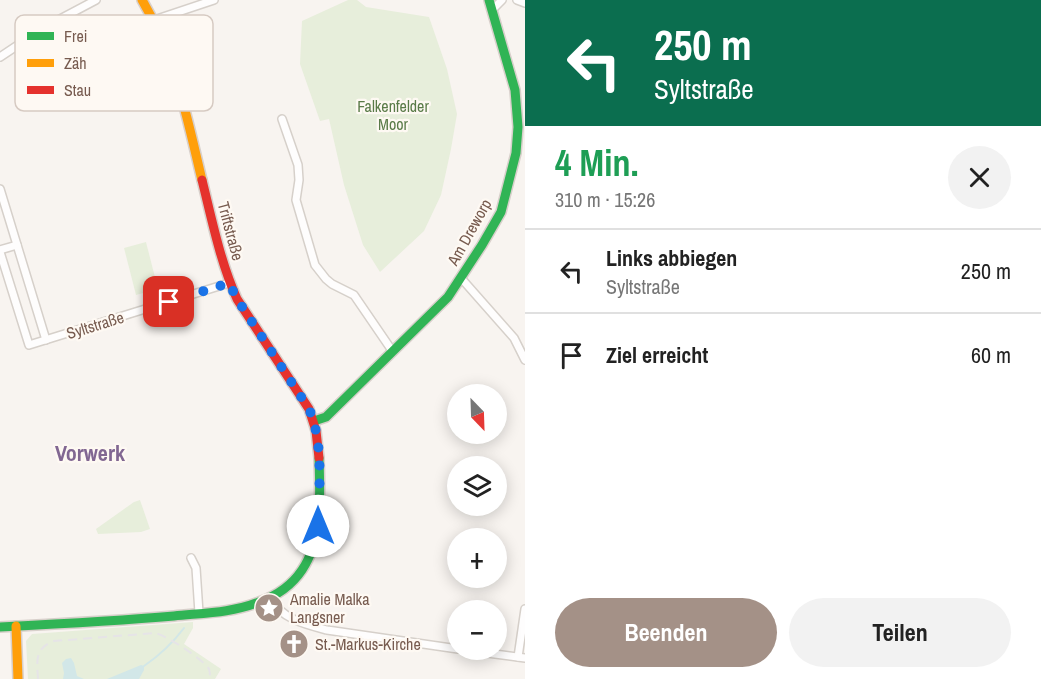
<!DOCTYPE html>
<html lang="de">
<meta charset="utf-8">
<style>
body{margin:0;font-family:"Archivo Narrow",sans-serif;background:#f2f2f2;color:#222;height:100vh;display:flex;flex-direction:column;font-size:22px;white-space:nowrap}
*{box-sizing:border-box;margin:0}
p{font-size:20px;color:#767676}
.icon{flex:none;width:33px;height:33px;fill:none;stroke:currentColor;stroke-width:2;stroke-linecap:round;stroke-linejoin:round}
.map{position:relative;flex:1;overflow:hidden}
.drawer{display:flex;flex-direction:column;background:#fff;width:516px}
.drawer>*{flex:none}
.banner{background:#0b6e4f;color:#fff;overflow:hidden}
.needle{width:39px;rotate:157deg}
.buttons{position:absolute;left:447px;top:384px;display:grid;gap:12px}
.buttons a{display:grid;place-items:center;width:60px;height:60px;border-radius:50%;background:#fff;box-shadow:0 3px 15px #0003;font-size:30px}
.pin{position:absolute;display:grid;place-items:center;width:51px;height:51px;color:#fff;margin:-26px;border-radius:12px;box-shadow:0 3px 9px #0006}
.me{position:absolute;width:66px;margin:-33px;rotate:0deg;stroke-linejoin:round;filter:drop-shadow(0 0 4px #0008)}
.turn{display:flex;align-items:center;gap:21px;height:126px;padding:0 30px;font-size:27px}
.turn .icon{width:78px;height:78px;stroke-width:2.5}
.turn b{display:block;font-size:42px;line-height:51px}
.round{display:grid;place-items:center;flex:none;width:63px;height:63px;border-radius:32px;background:#f2f2f2}
.head{display:flex;align-items:center;justify-content:space-between;height:102px;padding:0 30px}
h1{font-size:36px;font-weight:800;line-height:45px;color:#1e9e55}
.action{display:flex;gap:12px;margin-top:auto;padding:12px 30px}
.action a{flex:1;height:69px;border-radius:36px;background:#a49187;color:#fff;font-size:24px;font-weight:800;line-height:69px;text-align:center}
.action a+a{background:#f2f2f2;color:#222}
ul{padding:0;list-style:none}
li{display:flex;align-items:center;gap:18px;height:84px;padding:0 30px;border-top:2px solid #e0e0e0}
li div{flex:1}
li b{display:block;font-size:22px}
li em{font-style:normal}
main{display:flex;flex:1;min-height:0}
.map>svg:first-child{display:block}
</style>
<main>
<div class="map">
<svg width="525" height="679" viewBox="0 0 525 679">
<rect width="100%" height="100%" fill="#f8f4f0"/>
<g fill="#e7eedb">
<path d="M348 0H357L366 7 429 17 447 69 457 114 451 149 441 195 424 231 380 272 363 245 344 185 329 119 320 121 300 64 302 21Z"/>
<path d="M146 242 158 289 136 295 124 248Z"/>
<path d="M140 500 150 529 141 532 98 534 96 529 134 502Z"/>
<path d="M193 622V628L184 644 221 669 215 679H28L26 641 32 634Z"/>
</g>
<g fill="#d2e7e8">
<path d="M71 658 74 663 77 676 84 679H63L64 673 62 663 66 659Z"/>
<path d="M141 665 144 666V670L139 679H107Z"/>
</g>
<g fill="none" stroke-linecap="round" stroke-linejoin="round">
<path stroke="#d2e7e8" stroke-width="2" d="M144 666C160 655 172 644 184 628"/>
<g stroke="#d6d0ca" stroke-width="10">
<g id="street">
<path d="M517 0 525 3"/>
<path d="M492 10 502 0"/>
<path d="M154 20 214 0"/>
<path d="M0 57 45 27 96 0"/>
<path d="M282 119 298 165 299 180 296 200 315 265 326 279 332 284 354 295 393 352"/>
<path d="M0 189 46 340"/>
<path d="M0 250 17 245"/>
<path d="M0 252 29 345 229 283"/>
<path d="M461 278 514 338 525 360"/>
<path d="M191 558 196 568 199 613"/>
<path d="M270 598C282 619 304 624 327 630L458 649"/>
<path d="M464 650 525 658"/>
<path d="M518 657 525 609"/>
</g>
</g>
<g stroke="#d8d0cb" stroke-width="12">
<g id="fast">
<path d="M314 421 326 417 448 297 482 245 501 212 516 153 518 127 515 90 489 0"/>
<path d="M0 627C58 624 116 621 174 616 202 613 232 613 259 602 276 596 292 585 302 570 323 539 320 494 319 458"/>
</g>
</g>
<g stroke="#d8d0cb" stroke-width="12">
<g id="slow">
<path d="M142 0C175 55 187 118 202 180"/>
<path d="M16 626 18 679"/>
</g>
</g>
<g stroke="#d8d0cb" stroke-width="12">
<path id="jam" d="M202 180C212 220 220 261 237 299L309 409 316 431 319 458"/>
</g>
<use href="#street" stroke="#fefdfd" stroke-width="7"/>
<use href="#fast" stroke="#30b455" stroke-width="9"/>
<use href="#slow" stroke="#ff9f0a" stroke-width="9"/>
<use href="#jam" stroke="#e5322d" stroke-width="9"/>
<path stroke="#e6e4e7" stroke-width="2" stroke-dasharray="9 6" stroke-linecap="butt" d="M38 679C37 662 34 648 54 641L155 633C166 635 204 660 209 669 210 672 210 676 210 679"/>
</g>
<g fill="none" stroke-linecap="round" stroke-linejoin="round">
<path stroke="#1a73e8" stroke-width="10" stroke-dasharray="0 18" d="M169 302 229 283 237 299 309 409C324 443 319 489 318 526"/>
</g>
<defs>
<g id="sight-disc" transform="scale(1.5)"><circle r="9.5" fill="#a49187" stroke="#fef9f3"/><path d="M0-6L1.8-2.2L6-1.7L2.9 1.2L3.7 5.4L0 3.3L-3.7 5.4L-2.9 1.2L-6-1.7L-1.8-2.2Z" fill="#fff"/></g>
<g id="church-disc" transform="scale(1.5)"><circle r="9.5" fill="#a49187" stroke="#fef9f3"/><path d="M-1.2-6h2.4v3.5h3.3v2.4h-3.3V6h-2.4V-.1h-3.3v-2.4h3.3Z" fill="#fff"/></g>
</defs>
<g fill-rule="evenodd">
<use href="#sight-disc" x="269" y="608"/>
<use href="#church-disc" x="294" y="644"/>
</g>
<g text-anchor="middle" dominant-baseline="central" stroke-width="4.5" stroke-linejoin="round" paint-order="stroke">
<g font-size="16" fill="#5a7b48" stroke="#fef9f3">
<text x="393" y="106">Falkenfelder<tspan x="393" dy="18">Moor</tspan></text>
</g>
<g font-size="16" fill="#775b4f" stroke="#fef9f3">
<text transform="translate(231 231) rotate(75)">Triftstraße</text>
<text transform="translate(469 232) rotate(-61)">Am Dreworp</text>
<text transform="translate(95 325) rotate(-17)">Syltstraße</text>
</g>
<g font-size="16" fill="#775b4f" stroke="#fef9f3" text-anchor="start">
<text x="290" y="599">Amalie Malka<tspan x="290" dy="18">Langsner</tspan></text>
<text x="315" y="644">St.-Markus-Kirche</text>
</g>
<g font-size="22" font-weight="bold" fill="#816792" stroke="#fef9f3">
<text x="90" y="453">Vorwerk</text>
</g>
</g>
<rect x="15" y="15" width="198" height="96" rx="9" fill="#fef9f3" stroke="#d6cac2" stroke-width="1.5"/>
<rect x="27" y="32" width="27" height="8" fill="#30b455"/>
<rect x="27" y="59" width="27" height="8" fill="#ff9f0a"/>
<rect x="27" y="86" width="27" height="8" fill="#e5322d"/>
<g font-size="16" fill="#775b4f">
<text x="64" y="42">Frei</text>
<text x="64" y="69">Zäh</text>
<text x="64" y="96">Stau</text>
</g>
</svg>
<div class="buttons">
<a><svg class="needle" viewBox="-14 -14 28 28"><path d="M0-13l5 13h-10z" fill="#e53935"/><path d="M0 13l5-13h-10z" fill="#767676"/></svg></a>
<a><svg class="icon" aria-label="layers" viewBox="0 0 24 24"><path d="M12 4l9 5-9 5-9-5zM3 14l9 5 9-5"/></svg></a>
<a>+</a>
<a>−</a>
</div>
<div class="pin" style="left:169px;top:302px;background:#d93025"><svg class="icon" aria-label="arrive" viewBox="0 0 24 24"><path d="M6 21V4h12l-3 4 3 4H6"/></svg></div>
<svg class="me" style="left:318px;top:526px" viewBox="-20 -20 40 40"><circle r="19" fill="#fff"/><path d="M0-13L10 11 0 6-10 11z" fill="#1a73e8"/></svg>
</div>
<section class="drawer">
<div class="banner">
<div class="turn"><svg class="icon" aria-label="left" viewBox="0 0 24 24"><path d="M17 20v-9H6M10 6l-5 5 5 5"/></svg><div><b>250 m</b>Syltstraße</div></div>
</div>
<div class="head"><div><h1>4 Min.</h1><p>310 m · 15:26</p></div><a class="round"><svg class="icon" aria-label="close" viewBox="0 0 24 24"><path d="M6 6l12 12M18 6L6 18"/></svg></a></div>
<ul>
<li><svg class="icon" aria-label="left" viewBox="0 0 24 24"><path d="M17 20v-9H6M10 6l-5 5 5 5"/></svg><div><b>Links abbiegen</b><p>Syltstraße</p></div><em>250 m</em></li>
<li><svg class="icon" aria-label="arrive" viewBox="0 0 24 24"><path d="M6 21V4h12l-3 4 3 4H6"/></svg><div><b>Ziel erreicht</b></div><em>60 m</em></li>
</ul>
<div class="action"><a>Beenden</a><a>Teilen</a></div>
</section>
</main>
